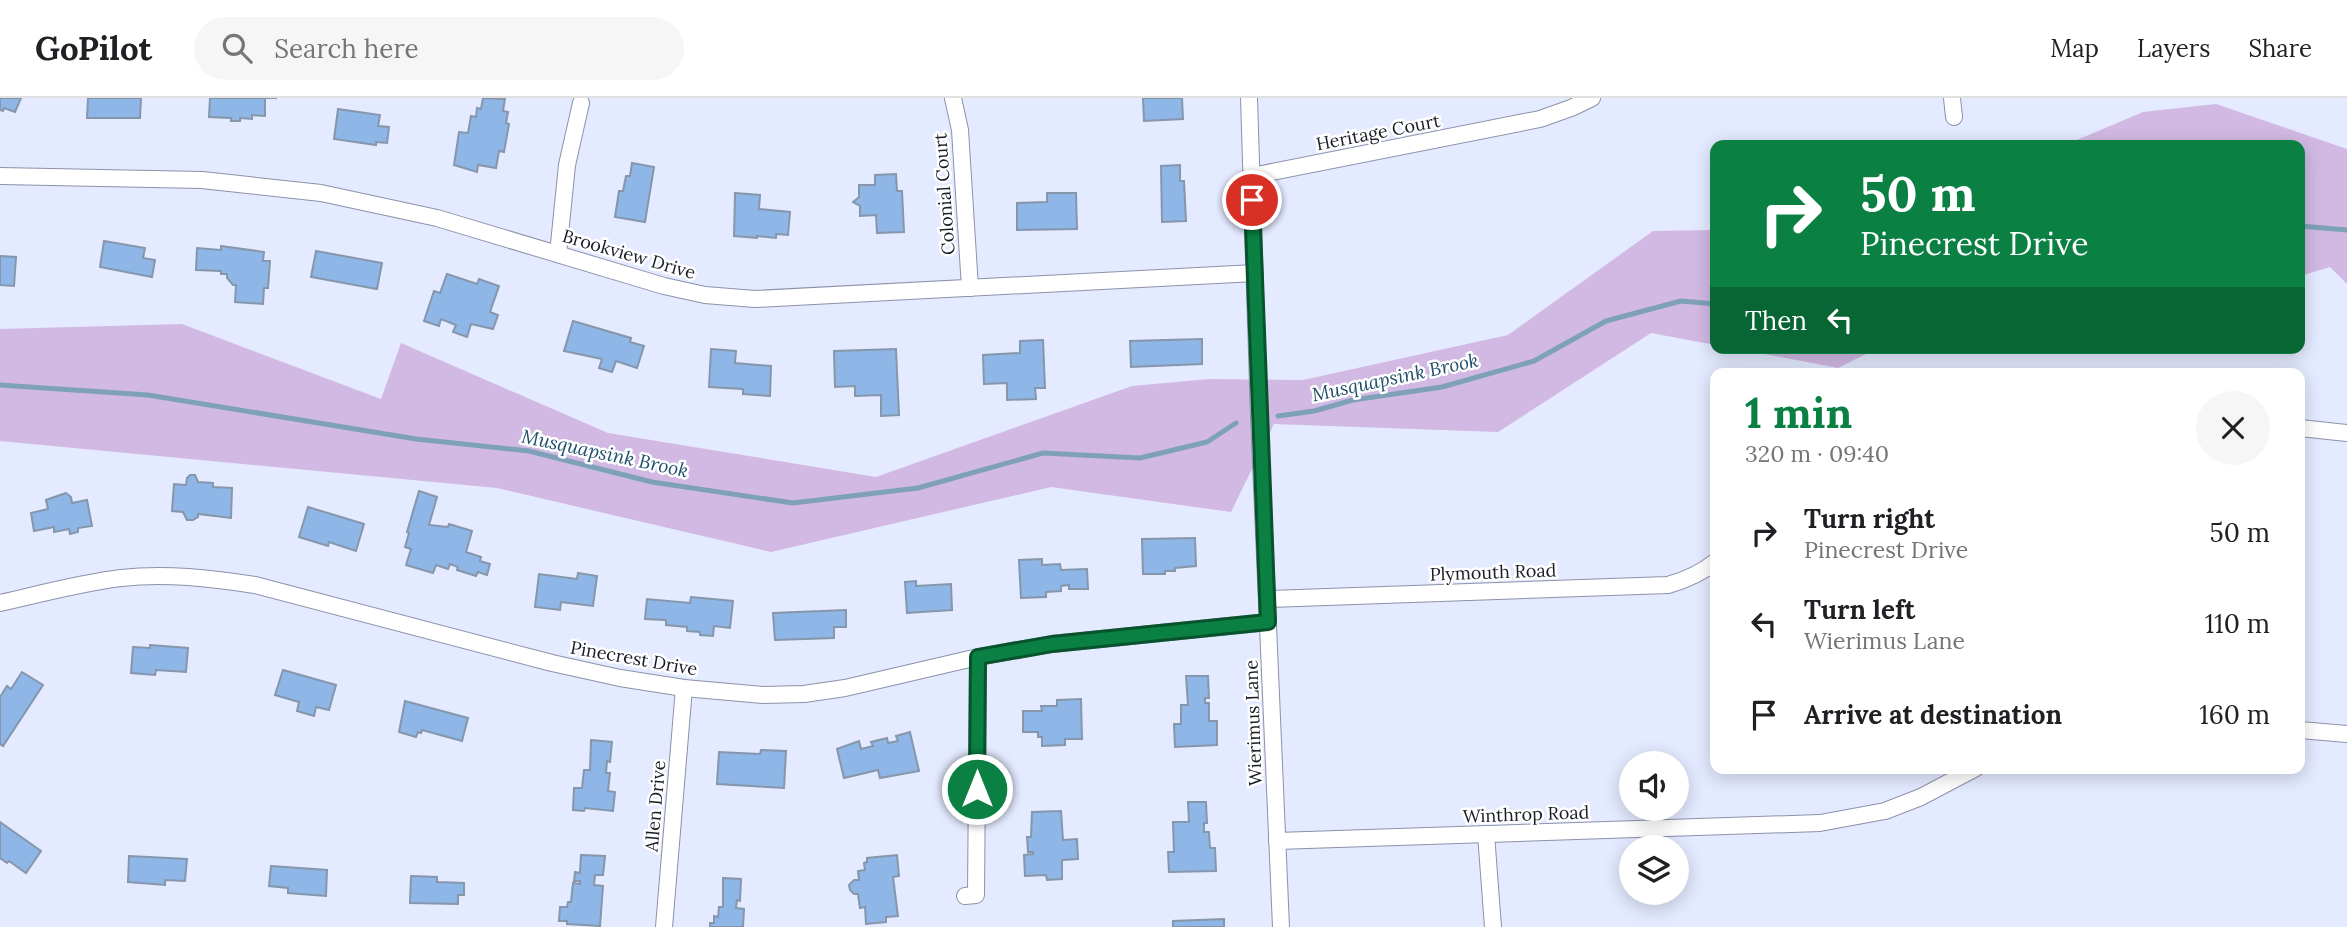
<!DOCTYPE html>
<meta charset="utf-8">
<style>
body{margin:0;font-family:Lora,serif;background:#f6f6f6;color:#202124;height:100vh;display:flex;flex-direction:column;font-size:26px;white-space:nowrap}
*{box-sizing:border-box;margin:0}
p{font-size:23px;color:#757577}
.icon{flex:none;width:38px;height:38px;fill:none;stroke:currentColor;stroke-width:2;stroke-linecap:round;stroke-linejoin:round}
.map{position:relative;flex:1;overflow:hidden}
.side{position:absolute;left:1710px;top:270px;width:595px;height:406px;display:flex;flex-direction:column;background:#fff;border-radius:14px;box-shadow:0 4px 18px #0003}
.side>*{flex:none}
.top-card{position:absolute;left:1710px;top:42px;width:595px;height:214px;border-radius:14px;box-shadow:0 4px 18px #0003;background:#0b8043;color:#fff;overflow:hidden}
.controls{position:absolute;left:1619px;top:653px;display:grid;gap:14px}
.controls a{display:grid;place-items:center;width:70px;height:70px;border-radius:50%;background:#fff;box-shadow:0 4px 18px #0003;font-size:35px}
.pin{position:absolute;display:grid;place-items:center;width:60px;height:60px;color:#fff;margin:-30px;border:4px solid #fff;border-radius:50%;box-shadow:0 2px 7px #0007}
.me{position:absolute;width:77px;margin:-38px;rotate:0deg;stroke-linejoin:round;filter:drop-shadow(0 0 5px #0008)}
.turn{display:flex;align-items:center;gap:24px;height:147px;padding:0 35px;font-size:32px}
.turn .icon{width:91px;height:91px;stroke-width:2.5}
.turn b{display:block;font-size:49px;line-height:60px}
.then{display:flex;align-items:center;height:66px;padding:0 35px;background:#0003;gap:14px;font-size:26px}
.round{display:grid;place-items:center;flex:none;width:74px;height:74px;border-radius:37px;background:#f6f6f6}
.headline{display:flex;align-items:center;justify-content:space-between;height:119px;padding:0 35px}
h1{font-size:42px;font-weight:800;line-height:52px;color:#0b8043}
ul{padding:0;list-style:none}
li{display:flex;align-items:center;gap:21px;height:91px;padding:0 35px}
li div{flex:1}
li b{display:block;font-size:26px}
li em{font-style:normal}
header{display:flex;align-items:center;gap:42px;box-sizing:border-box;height:98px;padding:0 35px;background:#fff;border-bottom:2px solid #e0e0e0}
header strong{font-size:33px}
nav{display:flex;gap:38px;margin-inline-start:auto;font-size:24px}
.search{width:490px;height:63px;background:#f6f6f6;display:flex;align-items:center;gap:18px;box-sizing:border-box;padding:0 24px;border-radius:38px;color:#757577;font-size:26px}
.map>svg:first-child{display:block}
</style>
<header>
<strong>GoPilot</strong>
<div class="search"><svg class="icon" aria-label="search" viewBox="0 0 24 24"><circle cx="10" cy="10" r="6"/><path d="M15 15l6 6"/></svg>Search here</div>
<nav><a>Map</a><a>Layers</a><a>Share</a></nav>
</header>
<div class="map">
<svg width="2347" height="829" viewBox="0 0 2347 829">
<rect width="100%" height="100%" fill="#e4eaff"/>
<g fill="#d1b9e3">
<path d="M2216 6 2347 51V186L2330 169 2300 178V47H2065L2143 14Z"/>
<path d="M1715 132V247L1651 235 1498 334 1274 326 1231 414 1051 389 771 454 497 390 0 343V231L182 226 381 301 401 245 608 335 876 379 1132 288 1209 281 1303 282 1508 237 1653 133Z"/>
<path d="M1733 250H1878L1838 270Z"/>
</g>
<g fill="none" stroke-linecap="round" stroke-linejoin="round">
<g stroke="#7ea1b9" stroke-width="5">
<path d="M2300 128 2347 132"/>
<path d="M0 287 148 297 416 341 529 353 652 384 793 405 918 390 1043 355 1140 360 1207 344 1236 325"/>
<path d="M1278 318 1314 313 1353 302 1442 289 1534 263 1606 223 1681 203 1715 206"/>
</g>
</g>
<g fill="#8eb6e6" stroke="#8696ab" stroke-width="2">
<path d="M0 0H21L15 14 4 10 3 13 0 12Z"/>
<path d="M88 0H141L140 20H87Z"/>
<path d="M210 0H277H265V18L252 17V21L240 20V23H231V20L209 19Z"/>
<path d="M483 0 505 1 503 13 508 14 506 25 509 26 504 54 499 53 496 70 478 67 477 74 454 67 459 34 468 35 471 18 476 19 477 10 481 11Z"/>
<path d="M1143 0H1182L1183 21 1144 23Z"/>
<path d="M338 11 380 17 378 28 389 29 387 45 376 44V47L334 41Z"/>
<path d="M632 65 654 69 645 124 615 119 619 93H623L626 78H630Z"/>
<path d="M1180 67V83H1184L1186 123 1162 124 1161 68Z"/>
<path d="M896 76 897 93H902L904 134 877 135 876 117 860 118V108L853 104 859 99V87H875V77Z"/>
<path d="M735 95 760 97 759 111 790 114 788 137 776 136V140L757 138V140L734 138Z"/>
<path d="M1047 95H1076L1077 131 1017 132V105L1047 104Z"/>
<path d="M104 143 145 150 143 160 155 162 152 179 100 169Z"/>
<path d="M221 148 264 154 263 163H270L268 190H264L263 206 235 204 236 187H233L227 180V176H221V173L196 172 197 150 221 152Z"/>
<path d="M316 153 382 165 377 191 311 179Z"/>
<path d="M0 158 16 159 14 188 0 187Z"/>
<path d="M447 176 477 186 479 181 499 188 490 214 498 217 493 231 471 226 467 239 453 234 456 227 441 221 439 228 424 223 434 193 440 195Z"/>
<path d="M573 223 631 240 630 244 644 248 637 270 616 263 612 274 599 270 602 261 564 253Z"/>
<path d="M1202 241V266L1131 269 1130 243Z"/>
<path d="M1043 242 1045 290H1035L1036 301 1007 302V285L984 286 983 257 1020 255V243Z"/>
<path d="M711 251 736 253 735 265 771 268 770 298 743 296V291L709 289Z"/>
<path d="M896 251 899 317 881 318V297L855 298V288L835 289 834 253Z"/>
<path d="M190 377H195L198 384 213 385V389L232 390 231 420 198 416V419L193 422H187L183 414 172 413 174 386 186 387 187 380Z"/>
<path d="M419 393 437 399 429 427 448 429 449 426 472 433 466 454 481 459 480 463 490 466 487 477 478 474 476 478 457 472 458 469 450 466 448 471 436 467 433 475 406 467 411 451 405 449 409 435 407 434Z"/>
<path d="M66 395 71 399 72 405 87 402 92 428 78 430V434L70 436 69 431 54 434V429L34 433 31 415 48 411 46 402Z"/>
<path d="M308 409 364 426 356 453 329 444 328 448 299 439Z"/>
<path d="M1195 440 1196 468 1175 470V473H1165V476H1143L1142 441Z"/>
<path d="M1042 461V467L1060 466 1061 472 1087 471 1088 491H1069V487L1061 488V493L1046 494V499L1021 500 1019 462Z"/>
<path d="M578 475 597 478 593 508 561 504 560 512 535 509 539 476 577 481Z"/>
<path d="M916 483V488L951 486 952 512 907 515 905 484Z"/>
<path d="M691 499 733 503 730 530 714 528 713 538 700 537V534L687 533V529L666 527V522L645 521 647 501 690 505Z"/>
<path d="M846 512V529H834V540L775 542 773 515Z"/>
<path d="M150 547 188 550 186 574 156 572 155 577 131 575 133 549 150 550Z"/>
<path d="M283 572 336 587 329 612 316 609 314 618 297 613 299 604 275 597Z"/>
<path d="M22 574 43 587 3 648 0 646V599L7 588 11 591Z"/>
<path d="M1186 578H1208L1209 600H1205V605H1209V623H1217V647L1175 649 1174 626H1181V607H1188Z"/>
<path d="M1081 601 1082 641H1065V647L1042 648V639H1038V634H1023V613H1042L1041 608H1057V602Z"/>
<path d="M405 603 468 620 462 643 422 632 421 635 418 634 416 639 399 634Z"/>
<path d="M910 634 919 673 880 680 878 672 844 680 837 651 859 643 861 651 873 648 871 644 887 640 888 645 898 643 896 638Z"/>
<path d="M591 642 612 644 610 664 607 663 606 675H610L608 693 615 694 613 713 585 710 584 713 573 712 574 690H582L584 672H590Z"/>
<path d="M761 652 786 653 784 690 717 686 719 654 760 656Z"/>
<path d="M1188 704H1206L1207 725H1204V734H1209L1210 750H1215L1216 773 1169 774 1168 754H1174L1173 724H1189Z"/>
<path d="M1061 713 1063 742 1077 741 1078 761 1062 762V781L1047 782 1046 777 1025 778 1024 757 1033 756V754H1028L1027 739H1031L1032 714Z"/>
<path d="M0 724 41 753 26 775 9 763 7 765 0 760Z"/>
<path d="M581 757 605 758 603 777H595L594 787 603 788 600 828 567 826V823H559L560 809H567L568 804H571L573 785 580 786V783H574L575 774 580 775Z"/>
<path d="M897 757 899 778 893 779 898 818 886 819V824L866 826 865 809 860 810 858 796H854L850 792 849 787 854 782H859L858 773 865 772 864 765 867 764V760Z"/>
<path d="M129 758 187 761 185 783 165 782V787L128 784Z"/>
<path d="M271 768 327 772 326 798 288 795V790L269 788Z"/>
<path d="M411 778 437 779V784L464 785V797H458V806L410 805Z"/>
<path d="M723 780 741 781 740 803 737 802 736 810 744 811 743 829H710V825H714V818L718 819 719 809H723Z"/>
<path d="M1224 821V829H1173V823Z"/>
</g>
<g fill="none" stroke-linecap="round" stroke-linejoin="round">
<g stroke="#8c92aa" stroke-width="18">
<g id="minor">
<path d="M953 0 960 32 970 190"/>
<path d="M1249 0 1259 319 1281 829"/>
<path d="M1952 0 1954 19"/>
<path d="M0 78 202 82 321 95 437 120 664 188 705 197 755 201 1255 175"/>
<path d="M1252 78 1540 21 1571 10 1592 0"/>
<path d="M558 156 567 67 581 5"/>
<path d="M2300 330 2347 335"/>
<path d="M1267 501 1668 487C1686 482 1700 476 1715 464"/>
<path d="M0 505C40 496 80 485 121 480 166 475 210 480 255 487L552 565 620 580 684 590 763 597 804 596 845 590 978 559 1052 546 1268 524"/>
<path d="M2300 632 2347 636"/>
<path d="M1486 736 1493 829"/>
<path d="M1277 743 1820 725 1885 713 1921 699 1976 670"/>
<path d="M965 798 976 797 978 559"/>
<path d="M664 829 684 590"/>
</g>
</g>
<use href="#minor" stroke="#fff" stroke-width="16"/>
</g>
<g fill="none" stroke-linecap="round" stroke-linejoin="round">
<g stroke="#07532c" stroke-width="18">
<path id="route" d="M977 691 978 559 1052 546 1268 524 1252 102"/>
</g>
<use href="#route" stroke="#0b8043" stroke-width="12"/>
</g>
<g text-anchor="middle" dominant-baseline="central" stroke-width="5" stroke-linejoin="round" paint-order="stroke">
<g font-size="18" fill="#1a1d26" stroke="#fff">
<text transform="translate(1378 34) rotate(-11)">Heritage Court</text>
<text transform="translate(944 96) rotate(-94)">Colonial Court</text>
<text transform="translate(629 156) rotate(16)">Brookview Drive</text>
<text transform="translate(1493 474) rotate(-2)">Plymouth Road</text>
<text transform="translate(634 560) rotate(10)">Pinecrest Drive</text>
<text transform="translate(1253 625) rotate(-92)">Wierimus Lane</text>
<text transform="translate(655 708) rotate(-85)">Allen Drive</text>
<text transform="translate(1526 716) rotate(-2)">Winthrop Road</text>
</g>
<g font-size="19" font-style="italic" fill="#1f4f69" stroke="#fff">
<text transform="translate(1395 279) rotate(-12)">Musquapsink Brook</text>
<text transform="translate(605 355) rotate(12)">Musquapsink Brook</text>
</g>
</g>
</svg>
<div class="controls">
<a><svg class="icon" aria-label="sound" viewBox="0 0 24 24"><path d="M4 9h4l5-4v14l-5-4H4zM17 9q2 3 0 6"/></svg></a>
<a><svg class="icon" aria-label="layers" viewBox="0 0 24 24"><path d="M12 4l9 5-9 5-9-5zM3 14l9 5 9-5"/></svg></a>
</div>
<div class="pin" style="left:1252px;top:102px;background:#d93025"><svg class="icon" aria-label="arrive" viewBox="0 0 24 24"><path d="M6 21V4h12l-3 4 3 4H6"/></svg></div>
<svg class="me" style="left:977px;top:691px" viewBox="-20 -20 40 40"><circle r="17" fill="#0b8043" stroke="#fff" stroke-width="3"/><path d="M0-11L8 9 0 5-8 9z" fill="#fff"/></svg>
<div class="top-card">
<div class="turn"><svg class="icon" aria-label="right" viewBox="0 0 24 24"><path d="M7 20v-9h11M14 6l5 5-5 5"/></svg><div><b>50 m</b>Pinecrest Drive</div></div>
<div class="then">Then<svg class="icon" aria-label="left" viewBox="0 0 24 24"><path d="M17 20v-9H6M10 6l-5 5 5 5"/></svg></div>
</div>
<section class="side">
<div class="headline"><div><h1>1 min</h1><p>320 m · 09:40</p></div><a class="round"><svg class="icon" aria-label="close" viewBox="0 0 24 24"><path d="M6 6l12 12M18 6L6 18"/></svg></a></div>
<ul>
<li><svg class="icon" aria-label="right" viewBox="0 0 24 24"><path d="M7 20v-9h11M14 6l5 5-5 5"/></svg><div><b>Turn right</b><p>Pinecrest Drive</p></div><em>50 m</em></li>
<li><svg class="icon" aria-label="left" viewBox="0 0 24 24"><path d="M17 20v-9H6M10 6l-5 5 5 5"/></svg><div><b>Turn left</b><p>Wierimus Lane</p></div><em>110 m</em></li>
<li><svg class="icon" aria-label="arrive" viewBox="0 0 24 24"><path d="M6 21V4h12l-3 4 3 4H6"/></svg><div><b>Arrive at destination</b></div><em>160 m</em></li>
</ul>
</section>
</div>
